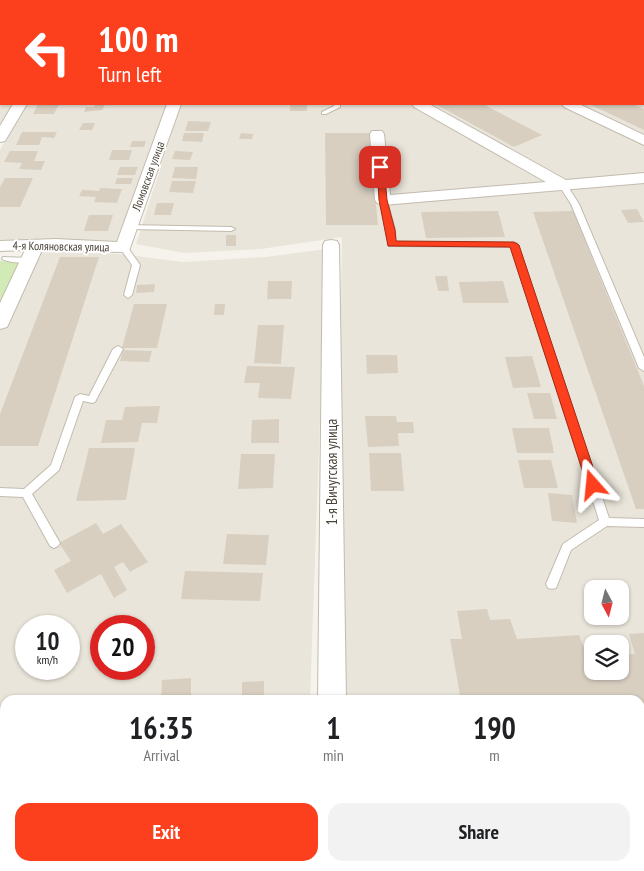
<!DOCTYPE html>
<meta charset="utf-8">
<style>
body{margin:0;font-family:"PT Sans Narrow",sans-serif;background:#f2f2f2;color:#202124;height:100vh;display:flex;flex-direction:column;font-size:19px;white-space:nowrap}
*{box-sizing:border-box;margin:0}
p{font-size:16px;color:#757577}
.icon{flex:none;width:28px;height:28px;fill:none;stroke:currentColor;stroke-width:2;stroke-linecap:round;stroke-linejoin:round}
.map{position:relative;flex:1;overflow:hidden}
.panel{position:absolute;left:0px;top:695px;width:645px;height:176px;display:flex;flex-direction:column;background:#fff;border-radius:15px 15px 0 0;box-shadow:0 1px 4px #0004}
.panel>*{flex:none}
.banner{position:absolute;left:0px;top:0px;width:645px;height:105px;box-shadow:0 1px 4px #0004;background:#fc3f1d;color:#fff;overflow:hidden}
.needle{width:32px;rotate:173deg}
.buttons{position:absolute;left:584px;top:580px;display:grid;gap:10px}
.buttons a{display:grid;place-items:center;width:45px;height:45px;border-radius:10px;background:#fff;box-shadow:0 1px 4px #0004;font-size:25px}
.speed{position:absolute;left:15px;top:615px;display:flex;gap:10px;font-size:25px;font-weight:700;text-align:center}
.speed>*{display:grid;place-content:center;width:65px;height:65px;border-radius:50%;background:#fff;box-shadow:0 1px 4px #0004;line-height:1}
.speed small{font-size:12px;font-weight:400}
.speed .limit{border:8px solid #d22;background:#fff;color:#111}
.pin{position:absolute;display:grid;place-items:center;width:42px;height:42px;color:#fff;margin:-21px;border-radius:10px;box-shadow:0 2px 8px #0006}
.me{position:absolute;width:55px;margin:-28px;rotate:342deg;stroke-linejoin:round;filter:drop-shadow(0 0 4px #0008)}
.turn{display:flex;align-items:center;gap:18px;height:105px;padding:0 15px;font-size:22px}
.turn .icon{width:65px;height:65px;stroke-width:2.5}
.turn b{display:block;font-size:35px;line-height:42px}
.eta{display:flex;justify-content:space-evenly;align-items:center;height:85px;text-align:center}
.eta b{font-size:30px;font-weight:700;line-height:35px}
.action{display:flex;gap:10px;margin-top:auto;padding:10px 15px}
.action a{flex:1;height:58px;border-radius:15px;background:#fc3f1d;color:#fff;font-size:20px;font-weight:700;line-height:58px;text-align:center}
.action a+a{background:#f2f2f2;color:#202124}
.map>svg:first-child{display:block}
</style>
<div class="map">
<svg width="644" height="871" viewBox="0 0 644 871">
<rect width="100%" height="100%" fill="#f6f3ec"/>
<g fill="#eae5da" fill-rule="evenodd">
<path d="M0 34 1 104H14L0 128Z"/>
<path d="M644 71V830H640V700H334L342 237 261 249 184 253 136 244 181 104H644ZM592 589H620V616H592ZM592 644H620V671H592Z"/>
<path d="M27 104H169L119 241H0V150Z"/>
<path d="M29 249 120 254 183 262 266 257 326 249 310 700H5V822H0V314ZM26 626H69V669H26ZM101 626H144V669H101Z"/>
</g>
<g fill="#d2eab5">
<path d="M92 0H559L96 1Z"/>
<path d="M0 261 28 263 0 323Z"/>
</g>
<g fill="#d8cfc1">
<path d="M38 104H59L54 114H33Z"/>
<rect x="290" y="104" width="17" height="7"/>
<path d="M435 104H483L542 135 514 147Z"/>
<path d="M589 104H632L644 109V130Z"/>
<path d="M95 105H105L102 110 84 112 86 107H94Z"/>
<path d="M188 121 211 122 208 131H185Z"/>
<path d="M83 123H95L92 130H79Z"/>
<path d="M22 132H57L54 138 42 137 39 145H16Z"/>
<path d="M184 133H204L202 142 182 141Z"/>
<path d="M241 133 253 134 252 139H239Z"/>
<path d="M325 133H369L378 225H326Z"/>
<path d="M132 141H146L144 147H130Z"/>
<path d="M112 150H132L129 160H109Z"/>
<path d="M10 151H38L34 161H45L41 170 19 169 22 163 4 162Z"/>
<path d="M175 151 193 152 190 160 172 159Z"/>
<path d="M120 167H138L135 175H117Z"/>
<path d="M175 167H198L196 179 172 178Z"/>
<path d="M5 178H33L20 207H0V187Z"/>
<path d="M117 178H133L131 184H115Z"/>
<path d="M172 181H196L193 193 169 192Z"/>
<path d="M100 188 122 189 117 203 94 202 96 197 79 196 82 190 99 191Z"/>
<path d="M157 203H174L171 215H154Z"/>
<path d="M637 209 644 222 628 223 621 210Z"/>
<path d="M498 211 505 237 426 238 421 212Z"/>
<path d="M573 211 644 386V509H636L533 212Z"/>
<path d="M89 215H113L108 231H84Z"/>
<rect x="226" y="235" width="10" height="11"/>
<path d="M60 257H99L38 446H0V414Z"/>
<path d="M435 276H447L449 291H438Z"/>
<path d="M268 281H292L291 299H267Z"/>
<path d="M503 281 509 303H463L459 282Z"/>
<path d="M155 284 154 292 136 293 137 285Z"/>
<path d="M134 304H167L157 348H122Z"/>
<path d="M215 304H225L224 315H214Z"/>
<path d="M258 325H284L281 364 254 363Z"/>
<path d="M123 350 152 351 149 362 120 361Z"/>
<path d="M366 355H397L398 373 367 374Z"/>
<path d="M532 356 541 387 513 388 505 357Z"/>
<path d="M247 366 295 367 291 399 258 398 260 383H244Z"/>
<path d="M527 393H550L557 419H534Z"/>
<path d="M160 406 157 423H142L138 442 101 443 106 420H122L125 407Z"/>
<path d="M365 416H396L397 422H413L414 433H398L399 446 368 447Z"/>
<path d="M279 419V443H251L252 420Z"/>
<path d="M512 428H549L554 453H517Z"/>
<path d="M89 448H135L126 500 76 501Z"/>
<path d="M369 453H401L404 491H371Z"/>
<path d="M241 454H275L273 488 238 489Z"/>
<path d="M518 460H551L558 488H524Z"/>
<path d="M548 493 572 495 577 523 552 521Z"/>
<path d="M96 523 103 534 121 524 148 562 130 572 123 562 114 567 127 590 114 598 101 574 67 593 54 570 71 561 59 543Z"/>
<path d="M227 534 269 535 266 565 223 564Z"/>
<path d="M185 571 263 573 260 601 181 599Z"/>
<path d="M487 609 490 620 510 619 517 639 579 635 588 658 592 657V671H620V655L635 654 629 634 644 633V733L640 732V700H468L467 696 460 695 450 639H462L457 611Z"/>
<path d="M191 678V700H161L162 680Z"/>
<path d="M264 681V700H242V682Z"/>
<path d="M0 705H5V742L1 761Z"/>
<path d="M5 754V778L0 777V770Z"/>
</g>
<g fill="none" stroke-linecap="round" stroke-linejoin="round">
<g stroke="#c2bbae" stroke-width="2">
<g id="service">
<path d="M614 0H620V1H615Z"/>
<path d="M334 104H340V107L326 114H322V112L334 106Z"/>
<path d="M559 182H565L579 204 644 357V371L639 368 571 204 558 184Z"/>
<path d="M380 198H386L387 200 395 230 396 242 517 243 609 518 644 519V527L607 526 571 550 556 588 552 589 548 588 546 584 563 544 599 520 511 247 389 246 387 230 379 200Z"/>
<path d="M127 225 231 227 235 229 231 231 130 229 126 227Z"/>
<path d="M120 245H126L140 265 132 295 128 298 124 295 132 265 119 247Z"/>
<path d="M3 257 29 258 33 260C26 264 9 263 2 259Z"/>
<path d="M118 346 123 349 95 402 92 403 83 401 59 470 32 494 60 543 58 546 54 548 50 546 23 497 0 496V488L24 489 51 465 75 397 80 394 89 396 113 349Z"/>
</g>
</g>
<g stroke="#c2bbae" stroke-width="2">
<g id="minor">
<path d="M13 104H27L5 141 0 142V126Z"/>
<path d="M167 104H181L129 251 123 252 42 250 9 323 7 327 0 329V303L25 250 0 251V241L56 239 117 242Z"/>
<path d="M412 104H429L566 180 644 173V183L383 205 377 203 375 200 370 134 372 131H382L384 134 390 195 546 182 414 107Z"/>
<path d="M562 104H579L644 135V145L564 107Z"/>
<path d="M331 240 337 241 339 245 346 700H318L323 245 325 241Z"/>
</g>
</g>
<g stroke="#d6c79b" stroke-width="1">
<path id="secondary" d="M0 848H5V866H543L545 871H0Z"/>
</g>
<use href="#service" fill="#fff" fill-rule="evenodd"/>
<use href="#minor" fill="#fff" fill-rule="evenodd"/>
<use href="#secondary" fill="#fff3cd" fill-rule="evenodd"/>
</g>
<path fill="#fc3f1d" stroke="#a42913" d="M377 165 384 167 387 200 395 230 396 241 514 242 519 245 599 485 597 488H589L587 485 510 247 388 246 379 200Z"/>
<g text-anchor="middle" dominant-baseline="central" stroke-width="4" stroke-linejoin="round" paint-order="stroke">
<g font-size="12" fill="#4b4439" stroke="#fff">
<text transform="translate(148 176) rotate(-70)">Ломовская улица</text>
<text transform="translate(61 246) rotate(1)">4-я Коляновская улица</text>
</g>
<g font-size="15" fill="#4b4439" stroke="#fff">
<text transform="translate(331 472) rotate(-90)">1-я Вичугская улица</text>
</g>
</g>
</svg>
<div class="buttons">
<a><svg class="needle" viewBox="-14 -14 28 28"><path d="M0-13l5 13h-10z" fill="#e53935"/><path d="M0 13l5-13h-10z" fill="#757577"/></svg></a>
<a><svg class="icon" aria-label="layers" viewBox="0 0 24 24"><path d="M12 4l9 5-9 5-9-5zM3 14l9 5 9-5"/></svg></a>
</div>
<div class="speed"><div>10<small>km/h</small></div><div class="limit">20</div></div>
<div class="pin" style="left:380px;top:167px;background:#d93025"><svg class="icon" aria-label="arrive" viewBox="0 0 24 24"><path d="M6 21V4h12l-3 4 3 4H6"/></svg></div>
<svg class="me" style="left:593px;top:485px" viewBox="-20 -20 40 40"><path d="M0-17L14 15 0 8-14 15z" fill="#fc3f1d" stroke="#fff" stroke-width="4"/></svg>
<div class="banner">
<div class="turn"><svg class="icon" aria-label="left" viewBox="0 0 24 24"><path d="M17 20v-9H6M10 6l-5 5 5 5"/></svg><div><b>100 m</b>Turn left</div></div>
</div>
<section class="panel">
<div class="eta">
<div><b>16:35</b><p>Arrival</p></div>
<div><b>1</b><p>min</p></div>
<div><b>190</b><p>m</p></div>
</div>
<div class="action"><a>Exit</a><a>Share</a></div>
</section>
</div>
